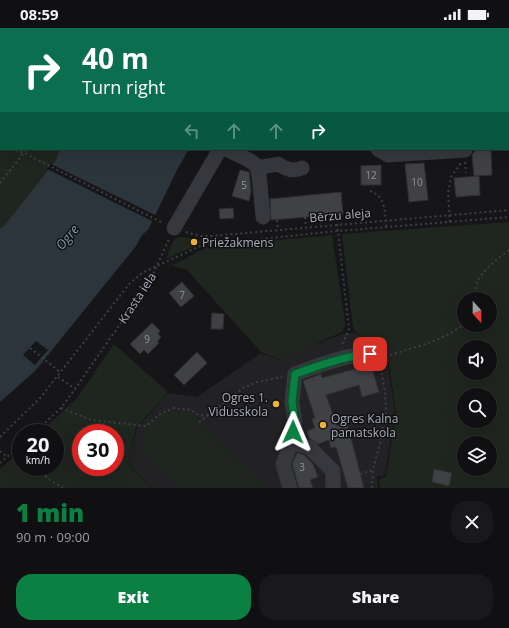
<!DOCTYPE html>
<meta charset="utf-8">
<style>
body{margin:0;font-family:"Open Sans",sans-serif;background:#19191b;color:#f1f3f6;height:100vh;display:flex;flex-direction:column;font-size:15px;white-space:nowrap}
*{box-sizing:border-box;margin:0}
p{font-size:13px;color:#9c9d9f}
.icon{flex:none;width:22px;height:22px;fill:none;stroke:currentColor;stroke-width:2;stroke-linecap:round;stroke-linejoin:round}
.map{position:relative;height:460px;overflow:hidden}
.drawer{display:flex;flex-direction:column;background:#101012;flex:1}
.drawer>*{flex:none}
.guide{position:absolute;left:0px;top:0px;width:509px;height:122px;box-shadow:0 4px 16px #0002,0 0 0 1px #303032;background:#0b6e4f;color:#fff;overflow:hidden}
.needle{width:26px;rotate:159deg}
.controls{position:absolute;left:457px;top:264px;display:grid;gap:8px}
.controls a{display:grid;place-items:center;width:40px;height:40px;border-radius:50%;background:#101012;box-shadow:0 4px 16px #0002,0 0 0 1px #303032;font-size:20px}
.speed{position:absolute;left:12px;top:396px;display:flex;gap:8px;font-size:20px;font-weight:700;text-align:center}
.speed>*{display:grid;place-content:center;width:52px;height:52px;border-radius:50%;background:#101012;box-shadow:0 4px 16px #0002,0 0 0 1px #303032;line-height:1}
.speed small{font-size:10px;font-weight:400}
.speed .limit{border:6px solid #d22;background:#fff;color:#111}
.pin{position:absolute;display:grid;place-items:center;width:34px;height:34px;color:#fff;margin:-17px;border-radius:8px;box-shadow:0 2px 6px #0006}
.me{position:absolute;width:44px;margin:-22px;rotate:1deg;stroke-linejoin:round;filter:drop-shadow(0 0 3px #0008)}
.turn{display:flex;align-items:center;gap:14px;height:84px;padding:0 16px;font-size:18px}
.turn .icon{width:52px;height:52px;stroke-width:2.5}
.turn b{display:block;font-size:28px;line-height:34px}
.lanes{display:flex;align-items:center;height:38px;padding:0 16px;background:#0003;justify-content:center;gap:20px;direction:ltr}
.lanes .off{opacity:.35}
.round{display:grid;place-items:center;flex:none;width:42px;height:42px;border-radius:16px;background:#19191b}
.headline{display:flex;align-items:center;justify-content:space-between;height:68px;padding:0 16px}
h1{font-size:24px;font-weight:800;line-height:30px;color:#0b8043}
.primary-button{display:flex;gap:8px;margin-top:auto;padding:8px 16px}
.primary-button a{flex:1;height:46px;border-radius:16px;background:#0b8043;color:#fff;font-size:16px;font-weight:800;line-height:46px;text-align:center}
.primary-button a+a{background:#19191b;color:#f1f3f6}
.status{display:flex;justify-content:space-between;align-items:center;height:28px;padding:0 20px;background:#101012;direction:ltr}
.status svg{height:11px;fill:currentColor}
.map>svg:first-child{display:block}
</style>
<div class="status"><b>08:59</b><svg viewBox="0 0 49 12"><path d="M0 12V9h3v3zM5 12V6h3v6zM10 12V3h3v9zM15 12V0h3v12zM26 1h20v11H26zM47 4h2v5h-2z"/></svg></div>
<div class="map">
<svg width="509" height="460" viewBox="0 0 509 460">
<rect width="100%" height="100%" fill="#161618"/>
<path fill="#222225" d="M356 305 386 326 395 383 385 447 377 449 378 460H151L128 434 137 400 168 365 197 369 261 325 280 332 311 318 343 306Z"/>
<g fill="#1e261f" fill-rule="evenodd">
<path d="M0 6 1 121H60L56 132 4 198 0 200Z"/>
<path d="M509 194V460H380L379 451 386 449 396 383 387 326 356 304 353 299 342 206ZM464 271H490V297H464ZM464 319H490V345H464ZM464 367H490V393H464ZM464 415H490V441H464Z"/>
<path d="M332 207 345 294V299L342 304 281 332 261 324 186 241 171 238 208 219Z"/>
<path d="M182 209 203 213 202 215 166 231 173 213 176 210Z"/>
<path d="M114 316 168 364 136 400 128 435 151 460H0V441L21 422V439H55V405H40L77 370ZM81 405H115V439H81Z"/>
<path d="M174 382 191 386 199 394 260 454 262 460H180C169 449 150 435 144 421 139 408 148 393 159 386 163 384 169 383 174 382Z"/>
</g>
<g fill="#2c353c">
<path d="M98 0H257L98 1Z"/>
<path d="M60 121H189L178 140 148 202 142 207 136 218 35 343 0 374V200L4 198 56 132Z"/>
</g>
<g fill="#161618">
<path d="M51 136 157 188 154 194 47 141Z"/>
<path d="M36 313 48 322 35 337 23 327Z"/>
</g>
<g fill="#404145" stroke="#303034">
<path d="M475 121H491L492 147 474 148 472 127 474 124H475Z"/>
<path d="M424 135 428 172 409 174 405 136Z"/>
<path d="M381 137V157H361V138Z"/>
<path d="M240 142 249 144 251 163 249 173 232 168Z"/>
<path d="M479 148 480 167 456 169 454 150Z"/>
<path d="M341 164 343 186 271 192 270 171Z"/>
<path d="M233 180 234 190 220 191 219 181Z"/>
<path d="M182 254 194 268 181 279 169 265Z"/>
<path d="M212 285 224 286 223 301H211Z"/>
<path d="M152 295 160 303 158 306 161 309 157 314 159 315 148 326 144 322 140 326 130 316Z"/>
<path d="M197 324 207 335 184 357 174 347Z"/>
<path d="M368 335 371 337 379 364 362 369 359 357 326 367 337 398 347 395 364 460H348L336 419 331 420 329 412 318 416 309 410 307 403 315 400 312 391 315 390 303 353 321 346 322 350 355 341 354 337Z"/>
<path d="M297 425 304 427 313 436 318 449 310 452 313 460H299L292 436Z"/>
<path d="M434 441 452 445 449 458 432 454Z"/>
</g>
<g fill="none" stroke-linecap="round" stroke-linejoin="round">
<g stroke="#3d3f44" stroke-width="2" stroke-dasharray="2 3" stroke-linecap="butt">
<path d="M508 24H509"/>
<path d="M0 85 1 87"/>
<path d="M0 120 1 119"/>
<path d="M11 121 24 125 163 195"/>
<path d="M465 134 466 145"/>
<path d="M0 155 27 121"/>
<path d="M370 163C386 168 385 185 386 199"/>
<path d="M336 186 349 301 342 317"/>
<path d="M305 189 306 199"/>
<path d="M277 192 278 202"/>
<path d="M450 194 448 165 451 149 461 135"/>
<path d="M186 204 199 208H211L509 182"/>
<path d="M211 216 338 203 509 189"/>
<path d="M476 271C476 266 475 260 477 255 481 243 499 230 509 222"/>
<path d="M30 320 60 344"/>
<path d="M390 327C415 319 443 313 464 296"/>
<path d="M58 349 75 361"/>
<path d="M61 380 91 392 146 398 160 386 174 380 191 382 198 387 207 388"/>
<path d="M199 394 243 360 257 354 282 349"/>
<path d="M34 405 61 380 75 361 150 253 169 211"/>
<path d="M0 409 41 369 130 255 142 245 200 218 211 216V208"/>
<path d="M0 423 7 429"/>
<path d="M21 424V427"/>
<path d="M0 435 21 417"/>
<path d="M27 439 36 441 42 445"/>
<path d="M41 439C43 451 54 454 63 460"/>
<path d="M360 446 373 442"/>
<path d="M372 460 373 442 380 416 386 383 385 364 381 342"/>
</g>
<g stroke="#37383d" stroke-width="15">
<path d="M0 0 1 1"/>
<path d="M396 0V1"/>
<path d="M283 1 284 0"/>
<path d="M226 121 249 132 257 138 259 147 263 189"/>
<path d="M378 121 388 127 465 122"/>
<path d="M257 138 262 139 278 136C286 141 293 144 302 140"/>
<path d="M174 200 220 121"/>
<path d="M291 415 309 419 333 443V459"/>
<path d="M290 460 283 436 291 415 295 394 292 374 295 346C314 339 348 326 368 326 372 326 376 329 379 331"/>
</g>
</g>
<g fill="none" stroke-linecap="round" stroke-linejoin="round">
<g stroke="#07532c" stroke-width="10">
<path id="route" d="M293 404 295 394 292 374 295 346C319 338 344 328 370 326"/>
</g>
<use href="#route" stroke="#0b8043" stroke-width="7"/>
</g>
<g fill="#f2b134" stroke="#111113" stroke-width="1.5">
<circle cx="194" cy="214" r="4"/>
<circle cx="276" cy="376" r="4"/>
<circle cx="323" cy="397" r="4"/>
</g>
<g text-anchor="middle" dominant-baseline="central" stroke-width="3" stroke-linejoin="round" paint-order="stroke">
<g font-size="10" fill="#8e929b">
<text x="371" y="147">12</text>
<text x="417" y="154">10</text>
<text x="244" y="157">5</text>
<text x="182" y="267">7</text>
<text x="147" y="311">9</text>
<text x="302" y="439">3</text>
</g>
<g font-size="12" fill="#a8adb8" stroke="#111113">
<text transform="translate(340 187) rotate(-5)">Bērzu aleja</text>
<text transform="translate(137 270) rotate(-57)">Krasta iela</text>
</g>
<g font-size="12" fill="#a8adb8" stroke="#111113" text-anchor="start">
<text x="202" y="214">Priežakmens</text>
<text x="268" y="369" text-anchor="end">Ogres 1.<tspan x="268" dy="14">Vidusskola</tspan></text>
<text x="331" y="390">Ogres Kalna<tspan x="331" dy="14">pamatskola</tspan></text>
</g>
<g font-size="13" font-style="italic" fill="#7f9bb3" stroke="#111113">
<text transform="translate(67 209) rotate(-50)">Ogre</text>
</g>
</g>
</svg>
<div class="controls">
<a><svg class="needle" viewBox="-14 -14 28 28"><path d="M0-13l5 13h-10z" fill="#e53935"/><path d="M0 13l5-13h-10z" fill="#9c9d9f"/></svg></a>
<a><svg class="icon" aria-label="sound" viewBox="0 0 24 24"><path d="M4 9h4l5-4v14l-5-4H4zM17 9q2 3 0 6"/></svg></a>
<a><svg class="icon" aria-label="search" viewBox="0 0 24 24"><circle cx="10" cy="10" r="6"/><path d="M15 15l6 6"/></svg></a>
<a><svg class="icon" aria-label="layers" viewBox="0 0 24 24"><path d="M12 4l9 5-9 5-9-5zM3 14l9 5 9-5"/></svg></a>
</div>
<div class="speed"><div>20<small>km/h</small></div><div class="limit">30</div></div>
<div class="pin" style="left:370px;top:326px;background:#d93025"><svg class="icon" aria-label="arrive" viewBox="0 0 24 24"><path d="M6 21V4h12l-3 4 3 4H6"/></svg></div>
<svg class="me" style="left:293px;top:404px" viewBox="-20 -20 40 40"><path d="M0-17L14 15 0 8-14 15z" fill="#0b8043" stroke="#fff" stroke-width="4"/></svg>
<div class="guide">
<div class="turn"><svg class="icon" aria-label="right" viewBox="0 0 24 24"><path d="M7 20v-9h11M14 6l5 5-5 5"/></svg><div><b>40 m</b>Turn right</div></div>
<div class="lanes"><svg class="icon off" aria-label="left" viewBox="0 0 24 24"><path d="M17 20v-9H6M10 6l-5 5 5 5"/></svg><svg class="icon off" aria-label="ahead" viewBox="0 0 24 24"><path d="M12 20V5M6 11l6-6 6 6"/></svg><svg class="icon off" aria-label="ahead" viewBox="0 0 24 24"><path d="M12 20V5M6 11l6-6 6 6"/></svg><svg class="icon" aria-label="right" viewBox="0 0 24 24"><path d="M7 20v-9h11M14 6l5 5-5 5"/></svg></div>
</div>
</div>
<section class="drawer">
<div class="headline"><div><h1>1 min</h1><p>90 m · 09:00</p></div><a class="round"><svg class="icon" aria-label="close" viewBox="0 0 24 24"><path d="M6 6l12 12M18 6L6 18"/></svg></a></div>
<div class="primary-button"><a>Exit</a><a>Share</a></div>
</section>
